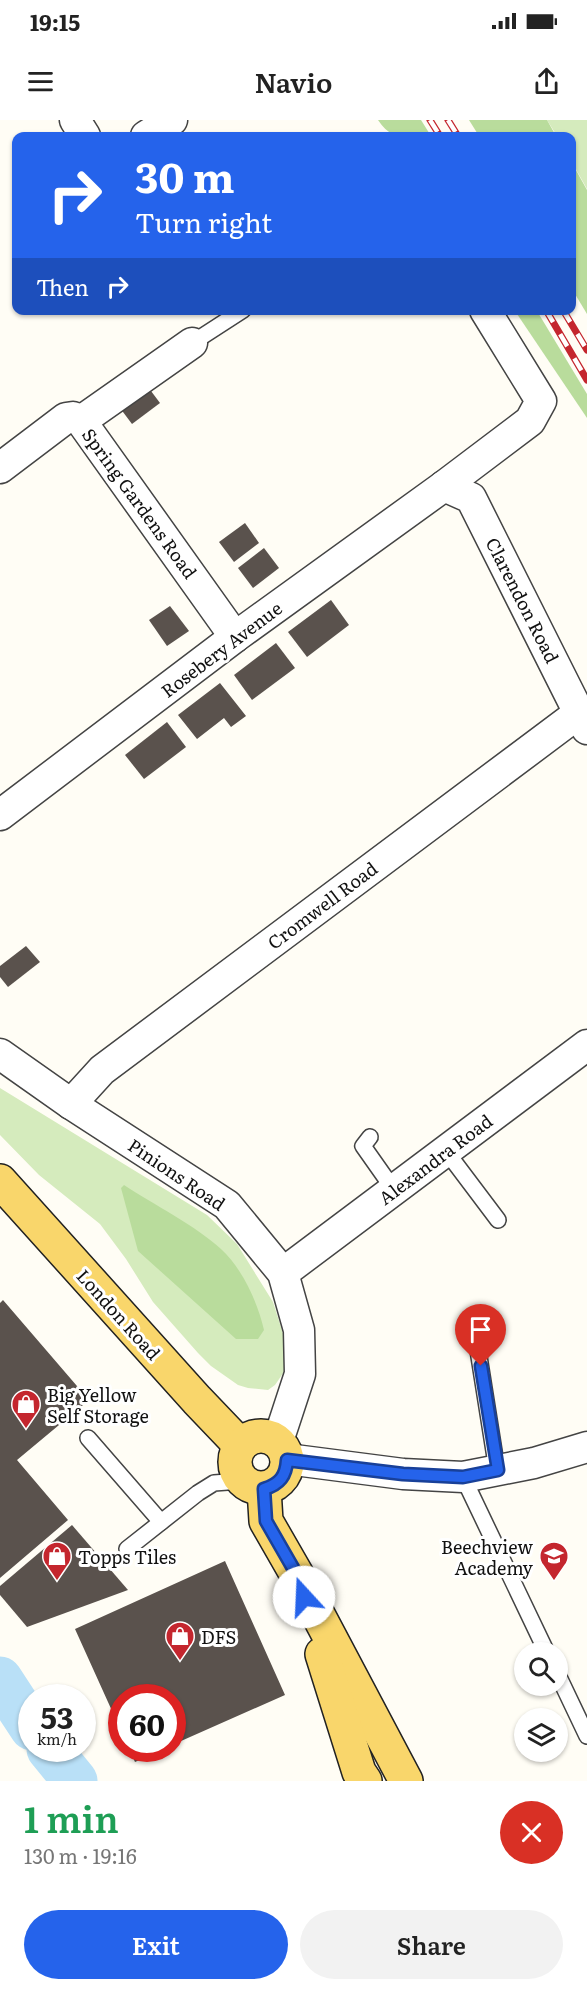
<!DOCTYPE html>
<meta charset="utf-8">
<style>
body{margin:0;font-family:Literata,serif;background:#f2f2f2;color:#222;height:100vh;display:flex;flex-direction:column;font-size:22px;white-space:nowrap}
*{box-sizing:border-box;margin:0}
p{font-size:20px;color:#767676}
.icon{flex:none;width:33px;height:33px;fill:none;stroke:currentColor;stroke-width:2;stroke-linecap:round;stroke-linejoin:round}
.map{position:relative;height:1661px;overflow:hidden}
.side{display:flex;flex-direction:column;background:#fff;flex:1}
.side>*{flex:none}
.guide{position:absolute;left:12px;top:12px;width:564px;height:183px;border-radius:12px;box-shadow:0 2px 4px #0004;background:#2563eb;color:#fff;overflow:hidden}
.fabs{position:absolute;left:514px;top:1522px;display:grid;gap:12px}
.fabs a{display:grid;place-items:center;width:54px;height:54px;border-radius:50%;background:#fff;box-shadow:0 2px 4px #0004;font-size:30px}
.speed{position:absolute;left:18px;top:1564px;display:flex;gap:12px;font-size:30px;font-weight:700;text-align:center}
.speed>*{display:grid;place-content:center;width:78px;height:78px;border-radius:50%;background:#fff;box-shadow:0 2px 4px #0004;line-height:1}
.speed small{font-size:15px;font-weight:400}
.speed .limit{border:9px solid #d22;background:#fff;color:#111}
.pin{position:absolute;display:grid;place-items:center;width:51px;height:51px;color:#fff;margin:-62px -26px;border-radius:50% 50% 50% 0;rotate:-45deg;box-shadow:0 0 6px #0007}
.pin .icon{rotate:45deg}
.me{position:absolute;width:66px;margin:-33px;rotate:340deg;stroke-linejoin:round;filter:drop-shadow(0 0 4px #0008)}
.turn{display:flex;align-items:center;gap:21px;height:126px;padding:0 24px;font-size:27px}
.turn .icon{width:78px;height:78px;stroke-width:2.5}
.turn b{display:block;font-size:42px;line-height:51px}
.then{display:flex;align-items:center;height:57px;padding:0 24px;background:#0003;gap:12px;font-size:22px}
.round{display:grid;place-items:center;flex:none;width:63px;height:63px;border-radius:32px;background:#f2f2f2}
.summary{display:flex;align-items:center;justify-content:space-between;height:102px;padding:0 24px}
h1{font-size:36px;font-weight:600;line-height:45px;color:#1e9e55}
.button{display:flex;gap:12px;margin-top:auto;padding:12px 24px}
.button a{flex:1;height:69px;border-radius:36px;background:#2563eb;color:#fff;font-size:24px;font-weight:600;line-height:69px;text-align:center}
.button a+a{background:#f2f2f2;color:#222}
.status{display:flex;justify-content:space-between;align-items:center;height:42px;padding:0 30px;background:#fff;direction:ltr}
.status svg{height:16px;fill:currentColor}
header{display:flex;justify-content:space-between;align-items:center;height:78px;padding:0 24px;background:#fff;font-size:27px;font-weight:600}
.map>svg:first-child{display:block}
</style>
<div class="status"><b>19:15</b><svg viewBox="0 0 49 12"><path d="M0 12V9h3v3zM5 12V6h3v6zM10 12V3h3v9zM15 12V0h3v12zM26 1h20v11H26zM47 4h2v5h-2z"/></svg></div>
<header><svg class="icon" aria-label="menu" viewBox="0 0 24 24"><path d="M4 6h16M4 12h16M4 18h16"/></svg>Navio<svg class="icon" aria-label="share" viewBox="0 0 24 24"><path d="M12 15V3M7 8l5-5 5 5M5 13v7h14v-7"/></svg></header>
<div class="map">
<svg width="587" height="1661" viewBox="0 0 587 1661">
<rect width="100%" height="100%" fill="#fffdf5"/>
<g fill="#d5ebbd">
<path d="M547 0H587V69L572 42V16H557Z"/>
<path d="M0 968 207 1095 237 1124 273 1182 286 1223V1249L275 1265 268 1270 248 1268 238 1265 211 1246 198 1233 153 1182 126 1139 100 1104 39 1055 0 1015Z"/>
</g>
<g fill="#b9dc9c">
<path d="M378 0H421L431 16C409 17 392 22 378 0Z"/>
<path d="M469 0H547L556 16H479Z"/>
<path d="M572 43 587 70V194L572 169Z"/>
<path d="M515 191H537L587 274V298Z"/>
<path d="M124 1065C154 1085 195 1105 221 1129 242 1148 258 1183 264 1210L258 1219H236L138 1131 121 1068Z"/>
</g>
<g fill="none" stroke-linecap="round" stroke-linejoin="round">
<g stroke="#b9e0f7" stroke-width="45">
<path d="M0 1559 32 1608"/>
<path d="M49 1629 75 1661"/>
</g>
</g>
<g fill="#5a524d">
<path d="M148 267 160 283 132 304 120 288Z"/>
<path d="M245 403 259 423 234 442 219 422Z"/>
<path d="M264 428 279 448 253 468 238 448Z"/>
<path d="M331 480 349 505 307 537 288 512Z"/>
<path d="M170 486 189 511 167 526 149 500Z"/>
<path d="M276 523 295 548 252 580 234 555Z"/>
<path d="M220 563 246 596 231 607 224 598 197 619 178 595Z"/>
<path d="M167 602 186 627 144 659 125 635Z"/>
<path d="M26 826 40 842 8 867 0 857V846Z"/>
<path d="M3 1180 89 1280 17 1340 68 1400 0 1458V1183Z"/>
<path d="M72 1405 128 1470 27 1507 0 1475V1466Z"/>
<path d="M225 1441 285 1575 172 1625V1578H122V1613L75 1509Z"/>
<path d="M129 1629H164L135 1642Z"/>
</g>
<g fill="none" stroke-linecap="round" stroke-linejoin="round">
<g stroke="#444" stroke-width="18">
<g id="service">
<path d="M192 223 243 190"/>
<path d="M370 1017 363 1026 394 1070"/>
<path d="M446 1031 498 1100"/>
<path d="M488 1200 474 1205 497 1350"/>
<path d="M88 1318 161 1402"/>
<path d="M463 1357 547 1533"/>
<path d="M127 1429 198 1373 214 1363 241 1361"/>
<path d="M558 1555 587 1616"/>
</g>
</g>
<g stroke="#444" stroke-width="33">
<g id="minor">
<path d="M75 0 85 16"/>
<path d="M146 16 172 0"/>
<path d="M81 301 192 223"/>
<path d="M0 348 66 298 73 297 81 301 235 517"/>
<path d="M444 366 471 378 587 609"/>
<path d="M0 695 235 517 444 366 530 301 541 281 485 190"/>
<path d="M0 934 71 984 227 1085 283 1153 299 1210 300 1254 278 1321"/>
<path d="M71 984 102 950 579 593"/>
<path d="M283 1153 587 925"/>
<path d="M287 1339 403 1354 463 1357 534 1343 587 1327"/>
</g>
</g>
<g stroke="#222" stroke-width="36">
<g id="primary">
<path d="M0 1061 197 1280 240 1325"/>
<circle cx="261" cy="1342" r="26"/>
<path d="M264 1369 266 1401 297 1455 406 1661"/>
<path d="M322 1534 359 1652 365 1661"/>
</g>
</g>
<use href="#service" stroke="#fff" stroke-width="15"/>
<use href="#minor" stroke="#fff" stroke-width="30"/>
<use href="#primary" stroke="#f9d66b" stroke-width="33"/>
<g stroke="#c4262e" stroke-width="7">
<g id="rail">
<path d="M430 0 440 16"/>
<path d="M448 0 458 16"/>
<path d="M546 190 587 260"/>
<path d="M563 190 587 230"/>
</g>
</g>
<use href="#rail" stroke="#fff" stroke-width="4.5" stroke-dasharray="14" stroke-linecap="butt"/>
</g>
<g fill="none" stroke-linecap="round" stroke-linejoin="round">
<g stroke="#184099" stroke-width="15">
<path id="route" d="M304 1477 297 1455 266 1401 264 1369C280 1364 286 1356 287 1340L403 1354 463 1357 498 1350 481 1246"/>
</g>
<use href="#route" stroke="#2563eb" stroke-width="10"/>
</g>
<defs>
<g id="shop-pin" transform="scale(1.5)"><path d="M0 17L-7.5 6A9.5 9.5 0 1 1 7.5 6Z" fill="#c4262e" stroke="#fff"/><path d="M-5-2.5h2.3a2.7 3.5 0 0 1 5.4 0H5L5.5 6h-11ZM-1.5-2.5h3a1.5 2.3 0 0 0-3 0Z" fill="#fff"/></g>
<g id="school-pin" transform="scale(1.5)"><path d="M0 17L-7.5 6A9.5 9.5 0 1 1 7.5 6Z" fill="#c4262e" stroke="#fff"/><path d="M0-5L7-2L0 1L-7-2ZM-4 1L0 2.5L4 1V4Q0 6-4 4Z" fill="#fff"/></g>
</defs>
<g fill-rule="evenodd">
<use href="#shop-pin" x="26" y="1284"/>
<use href="#shop-pin" x="57" y="1436"/>
<use href="#school-pin" x="554" y="1436"/>
<use href="#shop-pin" x="180" y="1516"/>
</g>
<g text-anchor="middle" dominant-baseline="central" stroke-width="6" stroke-linejoin="round" paint-order="stroke">
<g font-size="18" fill="#111" stroke="#fff">
<text transform="translate(140 383) rotate(54)">Spring Gardens Road</text>
<text transform="translate(523 480) rotate(63)">Clarendon Road</text>
<text transform="translate(221 529) rotate(-37)">Rosebery Avenue</text>
<text transform="translate(322 785) rotate(-37)">Cromwell Road</text>
<text transform="translate(435 1039) rotate(-37)">Alexandra Road</text>
<text transform="translate(177 1054) rotate(34)">Pinions Road</text>
<text transform="translate(119 1194) rotate(48)">London Road</text>
</g>
<g font-size="18" fill="#111" stroke="#fff" text-anchor="start">
<text x="47" y="1274">Big Yellow<tspan x="47" dy="21">Self Storage</tspan></text>
<text x="533" y="1426" text-anchor="end">Beechview<tspan x="533" dy="21">Academy</tspan></text>
<text x="78" y="1436">Topps Tiles</text>
<text x="201" y="1516">DFS</text>
</g>
</g>
</svg>
<div class="fabs">
<a><svg class="icon" aria-label="search" viewBox="0 0 24 24"><circle cx="10" cy="10" r="6"/><path d="M15 15l6 6"/></svg></a>
<a><svg class="icon" aria-label="layers" viewBox="0 0 24 24"><path d="M12 4l9 5-9 5-9-5zM3 14l9 5 9-5"/></svg></a>
</div>
<div class="speed"><div>53<small>km/h</small></div><div class="limit">60</div></div>
<div class="pin" style="left:481px;top:1246px;background:#d93025"><svg class="icon" aria-label="arrive" viewBox="0 0 24 24"><path d="M6 21V4h12l-3 4 3 4H6"/></svg></div>
<svg class="me" style="left:304px;top:1477px" viewBox="-20 -20 40 40"><circle r="19" fill="#fff"/><path d="M0-13L10 11 0 6-10 11z" fill="#2563eb"/></svg>
<div class="guide">
<div class="turn"><svg class="icon" aria-label="right" viewBox="0 0 24 24"><path d="M7 20v-9h11M14 6l5 5-5 5"/></svg><div><b>30 m</b>Turn right</div></div>
<div class="then">Then<svg class="icon" aria-label="right" viewBox="0 0 24 24"><path d="M7 20v-9h11M14 6l5 5-5 5"/></svg></div>
</div>
</div>
<section class="side">
<div class="summary"><div><h1>1 min</h1><p>130 m · 19:16</p></div><a class="round" style="background:#d93025;color:#fff"><svg class="icon" aria-label="close" viewBox="0 0 24 24"><path d="M6 6l12 12M18 6L6 18"/></svg></a></div>
<div class="button"><a>Exit</a><a>Share</a></div>
</section>
